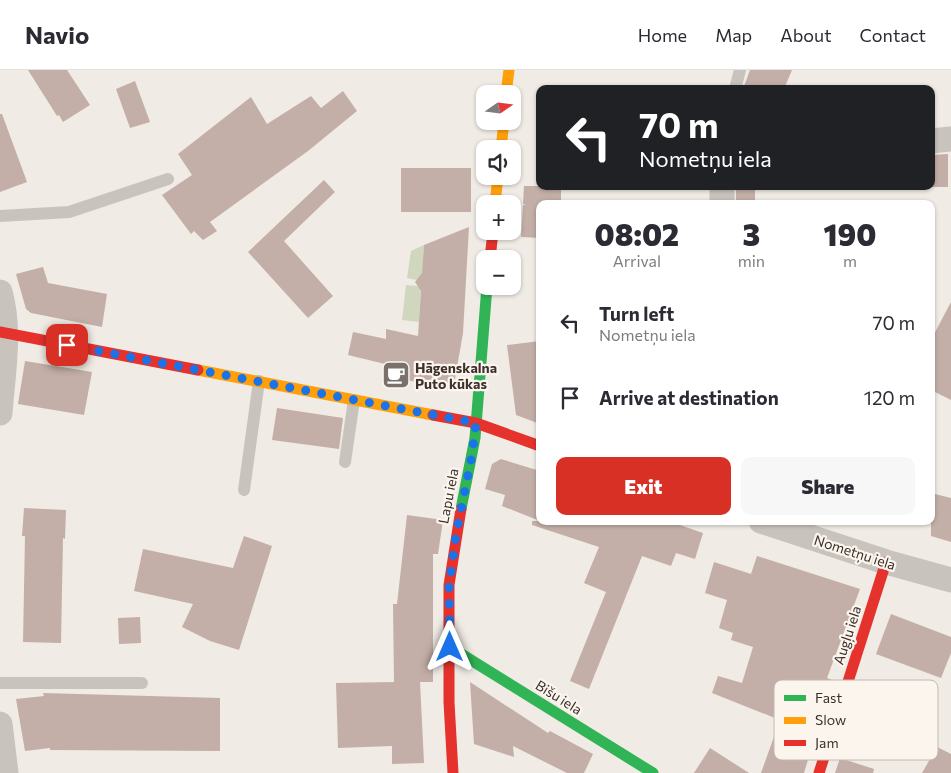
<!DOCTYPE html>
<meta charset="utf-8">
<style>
body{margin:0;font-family:Commissioner,sans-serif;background:#f7f7f7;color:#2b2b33;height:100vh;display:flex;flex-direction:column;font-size:19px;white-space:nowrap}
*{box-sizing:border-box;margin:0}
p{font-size:16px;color:#7c7c81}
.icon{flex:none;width:28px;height:28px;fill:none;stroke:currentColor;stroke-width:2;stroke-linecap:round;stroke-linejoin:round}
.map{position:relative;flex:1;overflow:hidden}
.drawer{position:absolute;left:536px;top:130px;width:399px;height:325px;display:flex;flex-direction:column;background:#fff;border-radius:10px;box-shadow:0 1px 4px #0004}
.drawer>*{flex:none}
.banner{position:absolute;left:536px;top:15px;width:399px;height:105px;border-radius:10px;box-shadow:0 1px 4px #0004;background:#202124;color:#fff;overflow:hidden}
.needle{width:32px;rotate:76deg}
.fabs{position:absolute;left:476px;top:15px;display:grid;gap:10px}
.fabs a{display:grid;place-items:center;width:45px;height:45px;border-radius:10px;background:#fff;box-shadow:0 1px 4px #0004;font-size:25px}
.pin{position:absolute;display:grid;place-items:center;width:42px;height:42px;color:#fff;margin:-21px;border-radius:10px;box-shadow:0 2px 8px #0006}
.me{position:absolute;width:55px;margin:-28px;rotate:0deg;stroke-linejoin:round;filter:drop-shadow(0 0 4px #0008)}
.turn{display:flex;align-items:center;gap:18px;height:105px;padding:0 20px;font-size:22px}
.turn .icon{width:65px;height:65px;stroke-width:2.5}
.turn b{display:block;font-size:35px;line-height:42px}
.eta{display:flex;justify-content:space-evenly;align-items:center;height:85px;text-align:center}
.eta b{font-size:30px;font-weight:800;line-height:35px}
.action{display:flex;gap:10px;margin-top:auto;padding:10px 20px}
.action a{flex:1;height:58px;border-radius:10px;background:#d93025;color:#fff;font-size:20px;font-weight:800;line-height:58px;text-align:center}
.action a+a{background:#f7f7f7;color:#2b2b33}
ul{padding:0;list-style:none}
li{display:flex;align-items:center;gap:15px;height:75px;padding:0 20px}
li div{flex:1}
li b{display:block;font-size:19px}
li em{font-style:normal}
header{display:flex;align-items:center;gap:30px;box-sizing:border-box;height:70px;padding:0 25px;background:#fff;border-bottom:1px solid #e1e1e2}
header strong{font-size:24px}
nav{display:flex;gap:28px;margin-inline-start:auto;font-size:18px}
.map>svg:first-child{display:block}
</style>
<header>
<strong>Navio</strong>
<nav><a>Home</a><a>Map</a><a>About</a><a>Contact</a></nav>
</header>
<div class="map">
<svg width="951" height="703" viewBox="0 0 951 703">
<rect width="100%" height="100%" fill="#f0ebe5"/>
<g fill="#d1d6bf">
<path d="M424 175 422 206 417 210 407 208 411 181Z"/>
<path d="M406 215 417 216 421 218 419 252 402 250Z"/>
</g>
<g fill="#c3afa7">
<path d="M28 0H67L90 35 63 52 59 45 57 46Z"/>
<path d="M750 0H792L784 19H743Z"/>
<path d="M135 11 150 52 130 58 116 19Z"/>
<path d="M343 21 357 41 308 81 210 152 217 161 203 170 194 161 191 164 162 125 192 105 178 84 251 27 267 54 311 26 321 38Z"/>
<path d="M0 44H2L27 112 0 122Z"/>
<path d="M948 84V117H931V85Z"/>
<rect x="401" y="98" width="70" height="44"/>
<path d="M324 110 335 122 284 171 333 226 308 248 248 182Z"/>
<path d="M524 116H561V134H540V168L521 167 523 135 526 134H523Z"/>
<rect x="736" y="116" width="19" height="18"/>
<path d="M469 157 463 263 453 320 384 305 385 294 348 285 353 262 386 269V259L418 266 421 221 415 212 422 203 424 175Z"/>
<path d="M43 197 48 213 107 224 102 257 31 243 26 239 16 204Z"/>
<path d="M951 232V330L931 320V270Z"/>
<path d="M540 271V354L516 345 507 275Z"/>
<path d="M25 291 92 302 84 345 18 334Z"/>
<path d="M277 338 343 348 339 379 272 370Z"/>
<path d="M501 389 540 401V451L502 436 505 425 485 419 492 394Z"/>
<path d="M931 423 951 428V472L931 466Z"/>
<path d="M24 438 66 440 65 469 63 468 61 573 23 572 25 466H22Z"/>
<path d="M407 445 443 450 438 484H433V612H420L424 693 392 694V676L338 678 336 613 394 612 393 534H397Z"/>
<path d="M532 451H668L703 463 695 489 676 483 671 496 642 486 589 619 570 611 606 522 584 513 599 477 532 455Z"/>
<path d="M244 466 272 476 239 580 210 571 182 557 193 534 134 521 143 479 233 498Z"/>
<path d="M757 486 860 519 827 608 832 610 804 703H761L780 650 712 623 718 606 742 613 753 577 731 570 733 563 719 558 727 530 705 523 714 492 751 504Z"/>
<path d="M891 544 951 567V583L941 608 876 584Z"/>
<path d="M140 547 141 573 119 574 118 548Z"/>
<path d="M470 612 548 663 550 661 593 684 584 703H567L513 676 514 687 474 674Z"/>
<path d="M43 623 220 628V681L50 680V678L25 681 16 629 44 626Z"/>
<path d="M937 677 951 684V703H922Z"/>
<path d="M710 678 749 703H694Z"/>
<path d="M840 688 874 699 873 703H835Z"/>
</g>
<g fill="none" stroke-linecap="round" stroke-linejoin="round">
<g stroke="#c9c3be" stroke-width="12">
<path d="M735 19 740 0"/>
<path d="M0 146 69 142 168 109"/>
<path d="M345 392 354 330"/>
<path d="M244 420 259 311"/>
<path d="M0 613H142"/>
</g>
<g stroke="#c9c3be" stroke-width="25">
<path d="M931 71 951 69"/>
<path d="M722 134V116"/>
<path d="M0 222C11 260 3 303 0 343"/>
<path d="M761 451 886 492 951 510"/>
<path d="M0 654 6 703"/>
</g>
<g stroke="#30b455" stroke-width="11">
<path d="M461 439 475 368 487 216"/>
<path d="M450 577 653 703"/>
</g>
<g stroke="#ff9f0a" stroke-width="11">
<path d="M506 24 509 0"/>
<path d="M501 79 504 51"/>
<path d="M495 134 498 106"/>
<path d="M198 300 433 345"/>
</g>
<g stroke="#e5322d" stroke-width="11">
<path d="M490 189 493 161"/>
<path d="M0 262 198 300"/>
<path d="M433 345 476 353 540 376"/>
<path d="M453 703 449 632V515L461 439"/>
<path d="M819 703 886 492"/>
</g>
</g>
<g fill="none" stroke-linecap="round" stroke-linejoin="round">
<path stroke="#1a73e8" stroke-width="9" stroke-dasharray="0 16.2" d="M67 275 476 353 472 385 456 465 449 516 450 577"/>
</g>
<defs>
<g id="cafe-square" transform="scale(1.4375)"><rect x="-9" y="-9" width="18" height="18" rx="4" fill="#7a716c" stroke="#fbf5ee"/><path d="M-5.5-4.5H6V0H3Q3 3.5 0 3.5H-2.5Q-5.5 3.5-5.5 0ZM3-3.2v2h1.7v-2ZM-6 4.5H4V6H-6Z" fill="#fff"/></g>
</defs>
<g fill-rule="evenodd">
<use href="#cafe-square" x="396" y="305"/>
</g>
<g text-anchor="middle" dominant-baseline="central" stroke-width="4.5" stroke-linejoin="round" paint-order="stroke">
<g font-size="14" font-weight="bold" fill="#3b302b" stroke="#fbf5ee" text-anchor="start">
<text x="415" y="297">Hāgenskalna<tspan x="415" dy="16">Puto kūkas</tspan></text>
</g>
<g font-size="14" fill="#3b302b" stroke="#fbf5ee">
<text transform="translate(448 426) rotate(-79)">Lapu iela</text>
<text transform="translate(855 482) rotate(18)">Nometņu iela</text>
<text transform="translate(847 565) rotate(-72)">Augļu iela</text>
<text transform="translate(559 627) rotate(32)">Bišu iela</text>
</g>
</g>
<rect x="774" y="610" width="164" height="80" rx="8" fill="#fbf5ee" stroke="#c1bab4" stroke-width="1"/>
<rect x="784" y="625" width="22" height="6" fill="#30b455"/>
<rect x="784" y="647" width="22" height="7" fill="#ff9f0a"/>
<rect x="784" y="670" width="22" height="6" fill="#e5322d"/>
<g font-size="14" fill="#3b302b">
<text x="815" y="633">Fast</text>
<text x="815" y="655">Slow</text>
<text x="815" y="678">Jam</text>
</g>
</svg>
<div class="fabs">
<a><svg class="needle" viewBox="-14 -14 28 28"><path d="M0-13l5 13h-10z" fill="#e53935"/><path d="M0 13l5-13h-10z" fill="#7c7c81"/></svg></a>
<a><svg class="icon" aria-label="sound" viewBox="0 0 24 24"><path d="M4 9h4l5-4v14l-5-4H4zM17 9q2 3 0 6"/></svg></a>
<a>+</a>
<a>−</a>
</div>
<div class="pin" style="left:67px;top:275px;background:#d93025"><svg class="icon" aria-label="arrive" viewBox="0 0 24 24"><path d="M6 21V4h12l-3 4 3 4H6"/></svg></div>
<svg class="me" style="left:450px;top:577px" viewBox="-20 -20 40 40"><path d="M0-17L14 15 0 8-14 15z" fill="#1a73e8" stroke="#fff" stroke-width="4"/></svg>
<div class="banner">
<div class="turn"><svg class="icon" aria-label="left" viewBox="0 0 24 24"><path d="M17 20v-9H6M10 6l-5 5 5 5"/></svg><div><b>70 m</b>Nometņu iela</div></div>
</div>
<section class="drawer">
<div class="eta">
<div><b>08:02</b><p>Arrival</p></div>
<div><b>3</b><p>min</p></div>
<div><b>190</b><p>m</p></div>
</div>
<ul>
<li><svg class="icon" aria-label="left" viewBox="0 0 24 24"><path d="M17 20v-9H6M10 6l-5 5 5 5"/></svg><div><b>Turn left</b><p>Nometņu iela</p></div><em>70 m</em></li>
<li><svg class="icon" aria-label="arrive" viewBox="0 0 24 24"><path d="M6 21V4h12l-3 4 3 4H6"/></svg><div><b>Arrive at destination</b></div><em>120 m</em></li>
</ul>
<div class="action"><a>Exit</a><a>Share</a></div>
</section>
</div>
